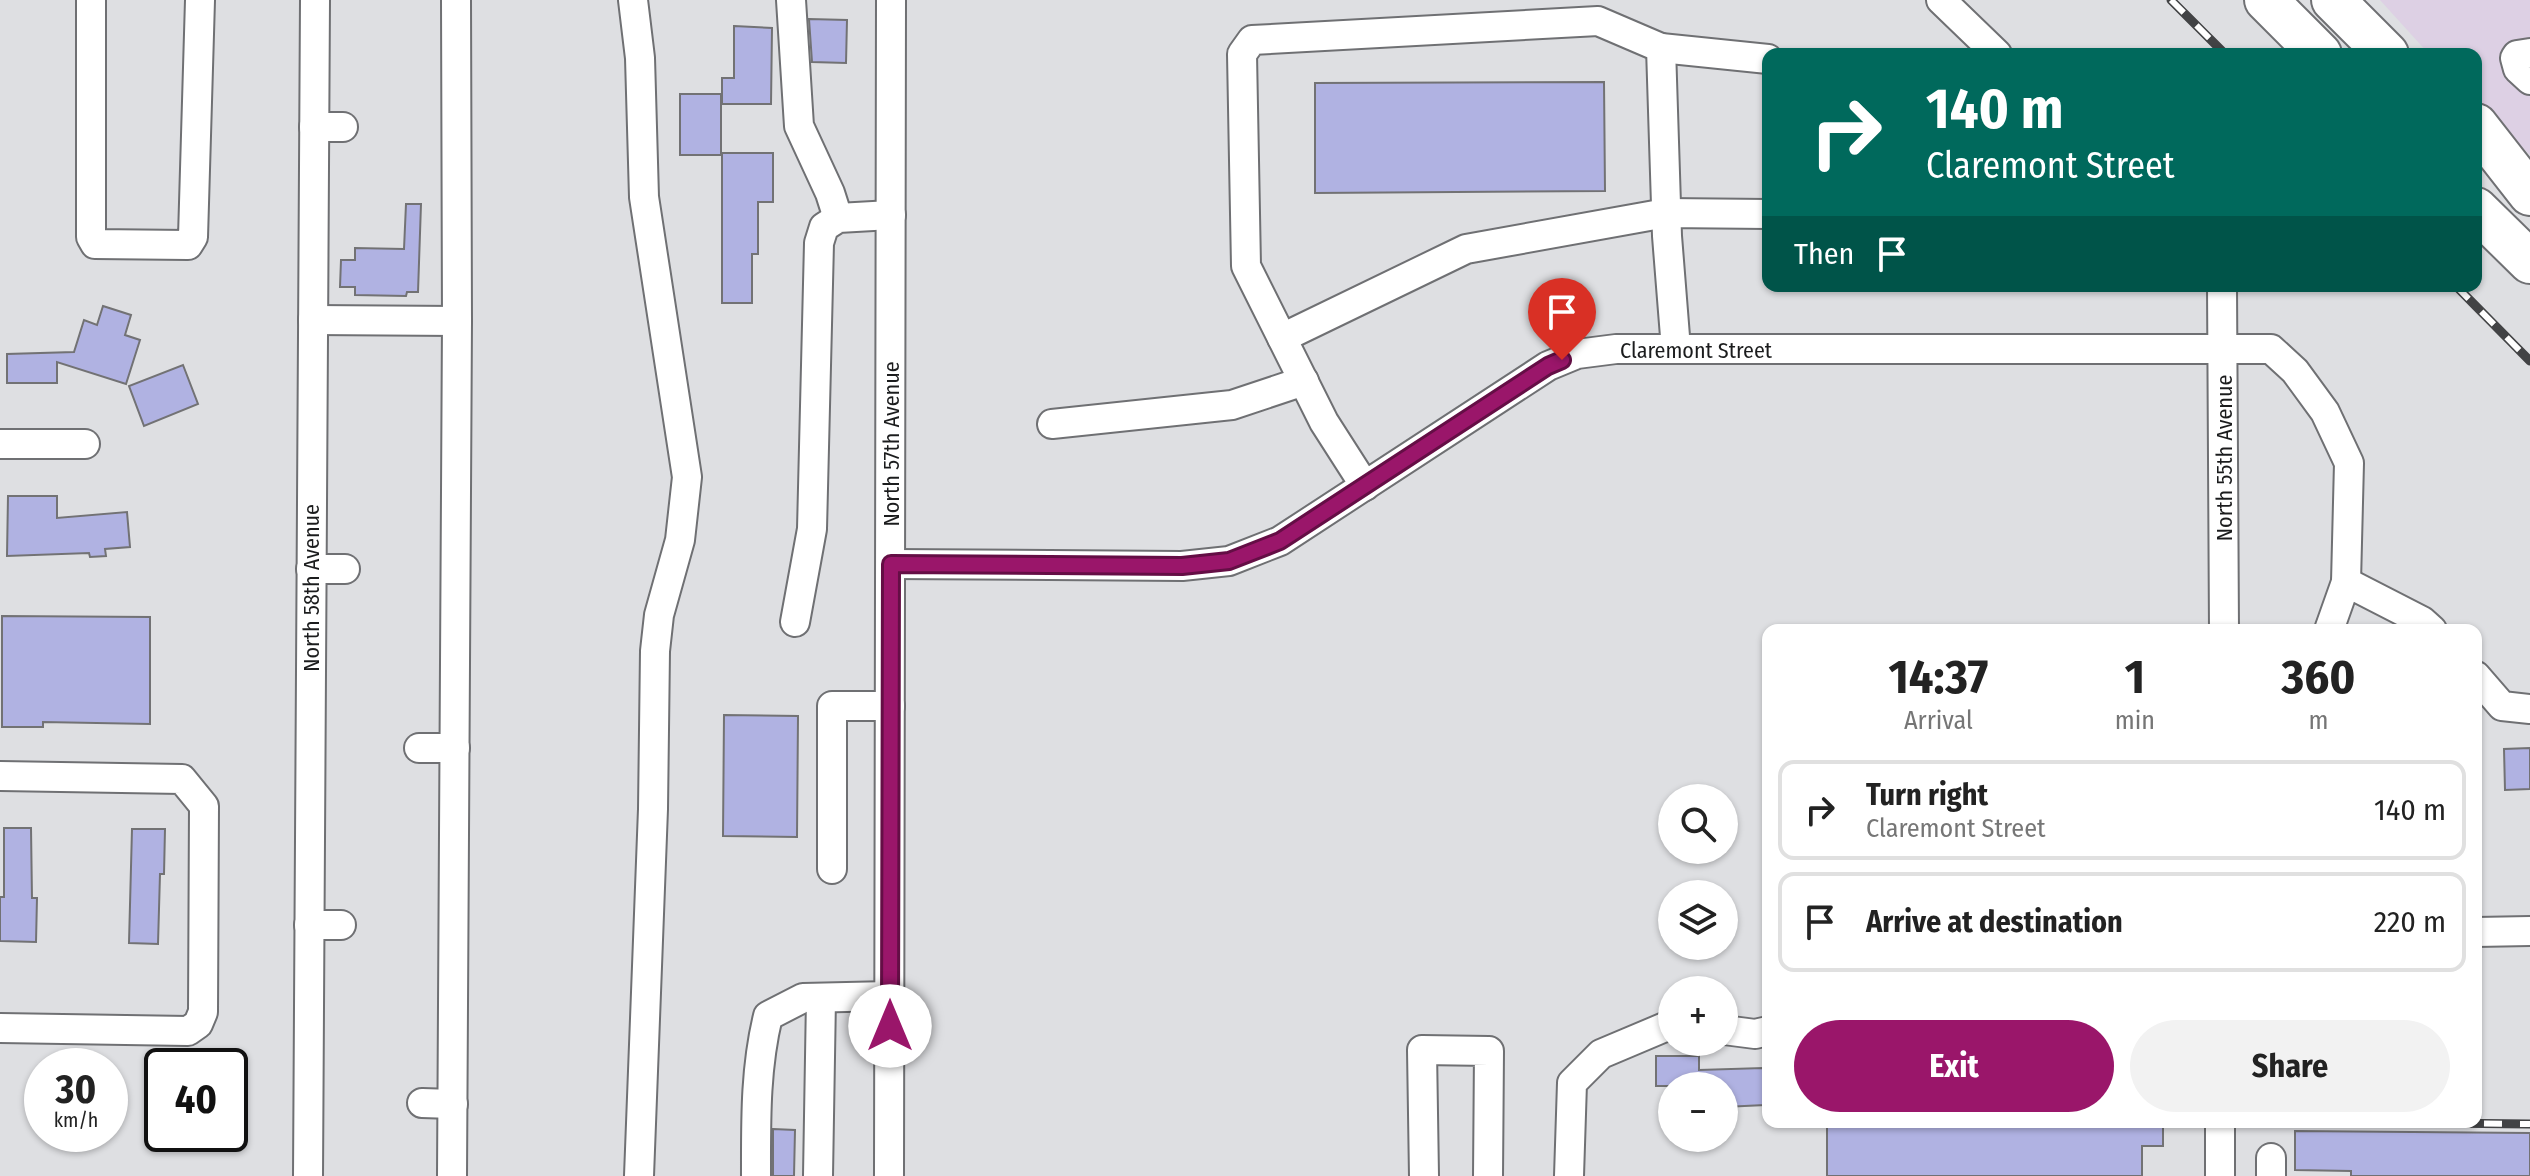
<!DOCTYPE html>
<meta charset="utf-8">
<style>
body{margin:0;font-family:"Fira Sans Condensed",sans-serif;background:#f2f2f2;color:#222;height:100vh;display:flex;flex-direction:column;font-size:30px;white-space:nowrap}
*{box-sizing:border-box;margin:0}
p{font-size:26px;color:#767676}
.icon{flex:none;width:44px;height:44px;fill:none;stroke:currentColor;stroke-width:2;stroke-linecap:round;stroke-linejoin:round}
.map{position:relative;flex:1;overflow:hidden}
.sheet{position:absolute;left:1762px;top:624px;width:720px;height:504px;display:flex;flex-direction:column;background:#fff;border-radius:16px;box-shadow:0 2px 6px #0004}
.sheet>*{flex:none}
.guide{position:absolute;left:1762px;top:48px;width:720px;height:244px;border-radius:16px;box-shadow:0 2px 6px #0004;background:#00695c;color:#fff;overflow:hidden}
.controls{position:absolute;left:1658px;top:784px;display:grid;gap:16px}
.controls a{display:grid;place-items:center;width:80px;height:80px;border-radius:50%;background:#fff;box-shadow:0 2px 6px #0004;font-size:40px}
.speed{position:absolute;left:24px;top:1048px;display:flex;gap:16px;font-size:40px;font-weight:700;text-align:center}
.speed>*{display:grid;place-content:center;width:104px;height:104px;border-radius:50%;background:#fff;box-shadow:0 2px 6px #0004;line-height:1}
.speed small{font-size:20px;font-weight:400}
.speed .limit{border:4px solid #111;border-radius:12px;background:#fff;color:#111}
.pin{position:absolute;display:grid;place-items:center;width:68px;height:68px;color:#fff;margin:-82px -34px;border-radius:50% 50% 50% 0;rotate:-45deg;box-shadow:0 0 8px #0007}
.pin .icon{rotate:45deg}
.me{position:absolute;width:88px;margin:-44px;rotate:0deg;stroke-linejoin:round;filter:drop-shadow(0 0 6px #0008)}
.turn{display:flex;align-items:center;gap:28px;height:168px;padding:0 32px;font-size:36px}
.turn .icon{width:104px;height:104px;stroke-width:2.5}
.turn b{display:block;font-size:56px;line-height:68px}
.then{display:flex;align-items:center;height:76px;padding:0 32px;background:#0003;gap:16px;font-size:30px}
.eta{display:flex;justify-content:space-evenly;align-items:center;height:136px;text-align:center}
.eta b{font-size:48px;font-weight:700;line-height:56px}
.action{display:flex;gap:16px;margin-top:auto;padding:16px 32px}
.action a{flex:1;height:92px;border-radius:48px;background:#9a166a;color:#fff;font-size:32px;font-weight:700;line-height:92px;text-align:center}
.action a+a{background:#f2f2f2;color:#222}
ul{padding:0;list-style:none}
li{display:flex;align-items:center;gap:24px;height:100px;margin:0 16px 12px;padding:0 16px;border:4px solid #e0e0e0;border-radius:16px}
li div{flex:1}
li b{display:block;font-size:30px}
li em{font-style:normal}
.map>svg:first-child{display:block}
</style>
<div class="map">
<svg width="2530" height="1176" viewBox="0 0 2530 1176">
<rect width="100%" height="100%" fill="#dedfe2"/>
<path fill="#ddd0e4" d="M2380 0H2530V155L2476 101V54H2429Z"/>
<g fill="#b0b2e2" stroke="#727274" stroke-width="2">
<path d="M809 19 847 20 846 63 812 62Z"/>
<path d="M734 26 772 28 771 104H722V78H734Z"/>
<path d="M1604 82 1605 191 1315 193V83Z"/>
<rect x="680" y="94" width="41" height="61"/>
<path d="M722 153H773V202H758V254H752V303H722Z"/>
<path d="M406 204H421L418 292H407L406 296 355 295V287H340L341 260H355V248L404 249Z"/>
<path d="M103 306 131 315 125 335 140 340 126 384 57 362V383H7V354L74 352 84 320 97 325Z"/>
<path d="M183 365 198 404 144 426 129 386Z"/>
<path d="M8 496H57V518L127 512 130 547 105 549 106 556 90 557 89 553 7 556Z"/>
<path d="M2 616 150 617V724L43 722V727H2Z"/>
<path d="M724 715 798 716 797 837 723 836Z"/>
<path d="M2530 748V789L2505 790 2504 749Z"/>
<path d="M4 828H31L32 898H37L36 942 0 941V897H4Z"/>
<path d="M132 829H165L164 874H160L158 944 129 943Z"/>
<path d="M1656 1056H1699V1070L1763 1068 1765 1105 1724 1107V1086H1656Z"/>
<path d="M1827 1122H2163V1146H2142V1176H1827Z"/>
<path d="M773 1129 795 1130 794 1176H773Z"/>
<path d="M2295 1131 2530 1133V1176H2351V1171L2295 1170Z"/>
</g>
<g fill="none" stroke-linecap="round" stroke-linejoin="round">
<g stroke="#6f7073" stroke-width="32">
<g id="minor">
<path d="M91 0V237L95 244 188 245 193 237 200 0"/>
<path d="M633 0 640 58 644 197 687 477 680 540 659 615 655 651 653 809 639 1176"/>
<path d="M791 0 799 126 830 193 838 218"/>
<path d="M1941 0 1997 54"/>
<path d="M1661 48 1768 59"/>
<path d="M2530 53 2517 55 2515 58 2518 69 2530 80"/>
<path d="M314 127H343"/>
<path d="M2222 286 2224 630"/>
<path d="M313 320 457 321"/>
<path d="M1282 338 1466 249 1666 213 1768 214"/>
<path d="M1052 424 1232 405 1304 381"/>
<path d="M0 444H85"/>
<path d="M1365 486 1324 422 1246 266 1242 54 1252 40 1598 21 1661 48 1667 236 1676 349"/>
<path d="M891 564 1182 566 1229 561 1280 541 1548 366 1577 354 1616 349H2271L2295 371 2325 412 2349 463 2346 582 2329 630"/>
<path d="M311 569H345"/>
<path d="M2346 582 2422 621 2432 630"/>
<path d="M795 622 812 529 819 243 824 227 838 218 891 215"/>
<path d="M2476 676 2502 706 2530 709"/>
<path d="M419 748H455"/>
<path d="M0 776 182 779 204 806 203 1012 198 1024 188 1031 0 1028"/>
<path d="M832 869V706H890"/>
<path d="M309 925H341"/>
<path d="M2476 932 2530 931"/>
<path d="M1724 1030 1755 1034 1768 1031"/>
<path d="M422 1103 453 1104"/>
<path d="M308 1176 315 0"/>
<path d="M452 1176 457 321 456 0"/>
<path d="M756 1176C756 1122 755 1069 768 1016L803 998 890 996"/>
<path d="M818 1176 821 998"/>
<path d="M889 1176 891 0"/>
<path d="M1424 1176 1422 1050 1489 1051 1488 1176"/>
<path d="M1569 1176 1572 1083 1601 1054 1672 1024"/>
<path d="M2220 1176V1122"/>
<path d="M2271 1176V1158"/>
</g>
</g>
<g stroke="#6f7073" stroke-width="46">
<g id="highway">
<path d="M2266 0 2320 54"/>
<path d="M2333 0 2387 54"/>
<path d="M2476 125 2530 194"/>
<path d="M2476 209 2530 262"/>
</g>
</g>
<use href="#minor" stroke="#fff" stroke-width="28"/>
<use href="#highway" stroke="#fff" stroke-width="42"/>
<g stroke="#424345" stroke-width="9">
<g id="rail">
<path d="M2171 0 2225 54"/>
<path d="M2456 286 2530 361"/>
<path d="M2340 1122 2530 1124"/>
</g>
</g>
<use href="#rail" stroke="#fff" stroke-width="6" stroke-dasharray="18" stroke-linecap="butt"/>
</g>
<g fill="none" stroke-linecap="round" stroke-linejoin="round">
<g stroke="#640e45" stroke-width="20">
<path id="route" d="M890 1026 891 564 1182 566 1229 561 1280 541 1548 366 1562 360"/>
</g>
<use href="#route" stroke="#9a166a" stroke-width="14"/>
</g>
<g text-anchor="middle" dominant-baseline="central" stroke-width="8" stroke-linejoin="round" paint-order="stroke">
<g font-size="22" fill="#1b1c1d" stroke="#fff">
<text x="1696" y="350">Claremont Street</text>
<text transform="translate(891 444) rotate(-90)">North 57th Avenue</text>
<text transform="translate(2224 458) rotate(-90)">North 55th Avenue</text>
<text transform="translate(311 588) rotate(-90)">North 58th Avenue</text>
</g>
</g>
</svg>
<div class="controls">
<a><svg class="icon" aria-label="search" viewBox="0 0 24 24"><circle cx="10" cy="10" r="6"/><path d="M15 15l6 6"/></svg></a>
<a><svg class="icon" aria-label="layers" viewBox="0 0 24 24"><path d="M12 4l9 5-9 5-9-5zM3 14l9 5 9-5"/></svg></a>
<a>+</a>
<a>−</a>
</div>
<div class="speed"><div>30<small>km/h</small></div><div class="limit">40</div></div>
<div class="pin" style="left:1562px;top:360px;background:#d93025"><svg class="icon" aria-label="arrive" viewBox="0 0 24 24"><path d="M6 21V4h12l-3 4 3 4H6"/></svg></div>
<svg class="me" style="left:890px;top:1026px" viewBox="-20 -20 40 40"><circle r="19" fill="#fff"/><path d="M0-13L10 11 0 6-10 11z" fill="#9a166a"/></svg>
<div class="guide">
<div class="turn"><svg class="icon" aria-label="right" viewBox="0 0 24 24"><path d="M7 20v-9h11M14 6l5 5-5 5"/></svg><div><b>140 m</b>Claremont Street</div></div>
<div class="then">Then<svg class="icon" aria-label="arrive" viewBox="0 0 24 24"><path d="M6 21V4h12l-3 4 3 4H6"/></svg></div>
</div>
<section class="sheet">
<div class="eta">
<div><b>14:37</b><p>Arrival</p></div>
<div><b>1</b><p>min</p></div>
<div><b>360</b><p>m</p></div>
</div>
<ul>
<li><svg class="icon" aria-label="right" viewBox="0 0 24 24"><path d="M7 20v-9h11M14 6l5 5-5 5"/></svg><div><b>Turn right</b><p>Claremont Street</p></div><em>140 m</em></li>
<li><svg class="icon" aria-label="arrive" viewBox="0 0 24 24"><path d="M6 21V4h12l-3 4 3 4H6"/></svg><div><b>Arrive at destination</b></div><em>220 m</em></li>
</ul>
<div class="action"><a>Exit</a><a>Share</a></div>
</section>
</div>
